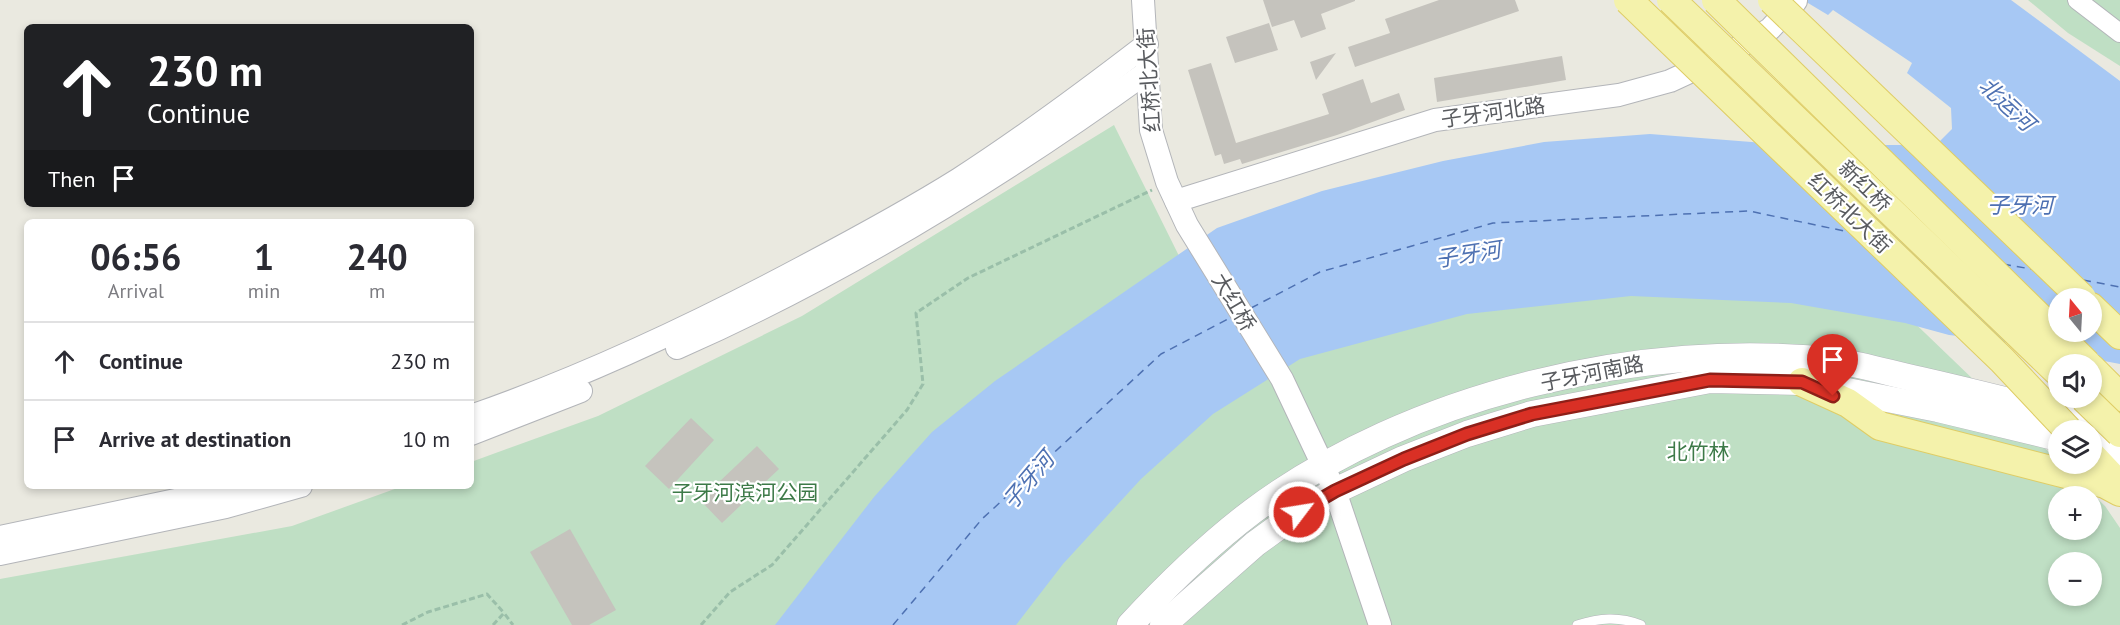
<!DOCTYPE html>
<meta charset="utf-8">
<style>
body{margin:0;font-family:"PT Sans","Noto Sans SC",sans-serif;background:#f7f7f7;color:#2b2b33;height:100vh;display:flex;flex-direction:column;font-size:22px;white-space:nowrap}
*{box-sizing:border-box;margin:0}
p{font-size:20px;color:#7c7c81}
.icon{flex:none;width:33px;height:33px;fill:none;stroke:currentColor;stroke-width:2;stroke-linecap:round;stroke-linejoin:round}
.map{position:relative;flex:1;overflow:hidden}
.panel{position:absolute;left:24px;top:219px;width:450px;height:270px;display:flex;flex-direction:column;background:#fff;border-radius:9px;box-shadow:0 3px 9px #0003}
.panel>*{flex:none}
.top-card{position:absolute;left:24px;top:24px;width:450px;height:183px;border-radius:9px;box-shadow:0 3px 9px #0003;background:#202124;color:#fff;overflow:hidden}
.needle{width:39px;rotate:342deg}
.tools{position:absolute;left:2048px;top:288px;display:grid;gap:12px}
.tools a{display:grid;place-items:center;width:54px;height:54px;border-radius:50%;background:#fff;box-shadow:0 3px 9px #0003;font-size:30px}
.pin{position:absolute;display:grid;place-items:center;width:51px;height:51px;color:#fff;margin:-62px -26px;border-radius:50% 50% 50% 0;rotate:-45deg;box-shadow:0 0 6px #0007}
.pin .icon{rotate:45deg}
.me{position:absolute;width:66px;margin:-33px;rotate:59deg;stroke-linejoin:round;filter:drop-shadow(0 0 4px #0008)}
.turn{display:flex;align-items:center;gap:21px;height:126px;padding:0 24px;font-size:27px}
.turn .icon{width:78px;height:78px;stroke-width:2.5}
.turn b{display:block;font-size:42px;line-height:51px}
.then{display:flex;align-items:center;height:57px;padding:0 24px;background:#0003;gap:12px;font-size:22px}
.eta{display:flex;justify-content:space-evenly;align-items:center;height:102px;text-align:center}
.eta b{font-size:36px;font-weight:700;line-height:42px}
ul{padding:0;list-style:none}
li{display:flex;align-items:center;gap:18px;height:78px;padding:0 24px;border-top:2px solid #e1e1e2}
li div{flex:1}
li b{display:block;font-size:22px}
li em{font-style:normal}
.map>svg:first-child{display:block}
</style>
<div class="map">
<svg width="2120" height="625" viewBox="0 0 2120 625">
<rect width="100%" height="100%" fill="#eae9e0"/>
<g fill="#bfdfc4" fill-rule="evenodd">
<path d="M2028 0H2120V66L2068 33Z"/>
<path d="M1114 125 1186 270 812 625H0V579L292 526 403 486H471V462L598 416 802 316Z"/>
<path d="M1706 276 1900 309 2105 506 2120 528V625H990L1108 484 1305 345 1503 291ZM2058 496H2091V530H2058ZM2058 562H2091V596H2058Z"/>
</g>
<path fill="#a7c8f4" fill-rule="evenodd" d="M1803 0H2011L2120 81V364L1993 340 1949 335 1905 323 1791 303 1631 296 1467 314 1300 359 1213 414 1141 479 1063 564 1016 625H775L874 497 932 432 995 381 1217 228 1322 191 1443 161 1544 142 1650 134 1790 145H1936L1952 129 1951 108 1907 73 1912 63 1833 10 1828 15ZM2058 298H2091V332H2058Z"/>
<g fill="none" stroke-linecap="round" stroke-linejoin="round">
<g stroke="#4e71b2" stroke-width="1.5" stroke-dasharray="8 6" stroke-linecap="butt">
<path d="M2003 264 2031 269"/>
<path d="M2083 280 2120 287"/>
<path d="M1251 308 1320 272 1493 223 1749 211 1849 232"/>
<path d="M893 625 982 519 1161 354 1230 318"/>
</g>
</g>
<g fill="#c5c3bd">
<path d="M1263 0H1355V1L1321 14 1326 29 1301 38 1294 20 1272 27Z"/>
<path d="M1439 0H1515L1519 11 1355 67 1348 47 1390 33 1385 19Z"/>
<path d="M1269 23 1278 50 1235 63 1226 37Z"/>
<path d="M1336 53 1316 80 1310 62Z"/>
<path d="M1562 56 1566 80 1437 102 1434 78Z"/>
<path d="M1211 63 1236 143 1329 114 1322 94 1363 79 1371 103 1399 93 1405 110 1337 135 1242 164 1240 159 1224 164 1221 154 1215 156 1188 70Z"/>
<path d="M691 418 714 440 669 489 645 466Z"/>
<path d="M757 446 779 469 722 523 700 500Z"/>
<path d="M570 529 616 610 589 625H572L530 552Z"/>
</g>
<g fill="none" stroke-linecap="round" stroke-linejoin="round">
<g stroke="#b3b5b9" stroke-width="10">
<path id="service" d="M1577 625C1599 618 1619 616 1641 625"/>
</g>
<g stroke="#b3b5b9" stroke-width="20">
<path id="minor" d="M2077 0 2120 33"/>
</g>
<g stroke="#b3b5b9" stroke-width="24">
<g id="tertiary">
<path d="M1143 0 1151 130 1167 182 1187 225 1282 379 1335 491 1380 625"/>
<path d="M1176 201 1435 120 1619 95 1670 81 1724 56 1770 29 1796 1"/>
<path d="M677 348C843 275 1000 178 1147 72"/>
<path d="M471 416C586 376 694 325 801 268 854 240 908 211 959 179 1024 137 1086 91 1147 44"/>
<path d="M471 434 581 391"/>
<path d="M0 537 242 486"/>
<path d="M0 554 226 507 301 486"/>
</g>
</g>
<g stroke="#b4b6bb" stroke-width="27">
<g id="secondary">
<path d="M2091 446 2120 453"/>
<path d="M1130 625C1168 584 1208 545 1253 511 1411 394 1642 339 1836 361 1864 365 1893 374 1921 380 1987 395 2053 412 2120 429"/>
<path d="M1163 625 1255 544 1299 512 1335 491 1403 459 1467 434 1532 414 1710 380 1802 382 1938 409 2058 438"/>
</g>
</g>
<g stroke="#dfcd65" stroke-width="30">
<g id="primary">
<path d="M2091 307 2120 335"/>
<path d="M2091 368 2120 397"/>
<path d="M1802 382 1848 403 1880 426 2105 484 2120 492"/>
<path d="M2091 455 2120 486"/>
</g>
</g>
<g stroke="#9abfa9" stroke-width="3" stroke-dasharray="6 3" stroke-linecap="butt">
<path d="M402 625 428 612 487 594 504 613"/>
<path d="M493 625 504 613 513 625"/>
<path d="M701 625 730 592 772 565 907 410 923 384 916 313 968 278 1152 190"/>
</g>
<use href="#service" stroke="#fff" stroke-width="9"/>
<use href="#minor" stroke="#fff" stroke-width="18"/>
<use href="#tertiary" stroke="#fff" stroke-width="22"/>
<use href="#secondary" stroke="#fff" stroke-width="26"/>
<use href="#primary" stroke="#f4f2ab" stroke-width="28"/>
<g stroke="#dfcd65" stroke-width="30" stroke-linecap="butt">
<g id="primary-bridge">
<path d="M1628 0 2002 360 2068 430"/>
<path d="M1671 0 2058 372"/>
<path d="M1716 0 2087 364"/>
<path d="M1772 0 2082 298"/>
<path d="M2084 398 2120 433"/>
</g>
</g>
<use href="#primary-bridge" stroke="#f4f2ab" stroke-width="28"/>
</g>
<g fill="none" stroke-linecap="round" stroke-linejoin="round">
<g stroke="#8d1f18" stroke-width="15">
<path id="route" d="M1299 512 1335 491 1404 459 1467 434 1532 414 1710 380 1802 382 1833 396"/>
</g>
<use href="#route" stroke="#d93025" stroke-width="10"/>
</g>
<g text-anchor="middle" dominant-baseline="central" stroke-width="4.5" stroke-linejoin="round" paint-order="stroke">
<g font-size="21" fill="#595b5f" stroke="#fff">
<text transform="translate(1149 80) rotate(-94)">红桥北大街</text>
<text transform="translate(1493 112) rotate(-8)">子牙河北路</text>
<text transform="translate(1865 186) rotate(44)">新红桥</text>
<text transform="translate(1850 213) rotate(44)">红桥北大街</text>
<text transform="translate(1234 302) rotate(59)">大红桥</text>
<text transform="translate(1592 373) rotate(-11)">子牙河南路</text>
</g>
<g font-size="21" fill="#3d7a48" stroke="#fff">
<text x="1698" y="451">北竹林</text>
<text x="745" y="492">子牙河滨河公园</text>
</g>
<g font-size="22" font-style="italic" fill="#4e71b2" stroke="#fff">
<text transform="translate(2007 104) rotate(43)">北运河</text>
<text x="2020" y="205">子牙河</text>
<text transform="translate(1468 254) rotate(-9)">子牙河</text>
<text transform="translate(1028 480) rotate(-50)">子牙河</text>
</g>
</g>
</svg>
<div class="tools">
<a><svg class="needle" viewBox="-14 -14 28 28"><path d="M0-13l5 13h-10z" fill="#e53935"/><path d="M0 13l5-13h-10z" fill="#7c7c81"/></svg></a>
<a><svg class="icon" aria-label="sound" viewBox="0 0 24 24"><path d="M4 9h4l5-4v14l-5-4H4zM17 9q2 3 0 6"/></svg></a>
<a><svg class="icon" aria-label="layers" viewBox="0 0 24 24"><path d="M12 4l9 5-9 5-9-5zM3 14l9 5 9-5"/></svg></a>
<a>+</a>
<a>−</a>
</div>
<div class="pin" style="left:1833px;top:396px;background:#d93025"><svg class="icon" aria-label="arrive" viewBox="0 0 24 24"><path d="M6 21V4h12l-3 4 3 4H6"/></svg></div>
<svg class="me" style="left:1299px;top:512px" viewBox="-20 -20 40 40"><circle r="17" fill="#d93025" stroke="#fff" stroke-width="3"/><path d="M0-11L8 9 0 5-8 9z" fill="#fff"/></svg>
<div class="top-card">
<div class="turn"><svg class="icon" aria-label="ahead" viewBox="0 0 24 24"><path d="M12 20V5M6 11l6-6 6 6"/></svg><div><b>230 m</b>Continue</div></div>
<div class="then">Then<svg class="icon" aria-label="arrive" viewBox="0 0 24 24"><path d="M6 21V4h12l-3 4 3 4H6"/></svg></div>
</div>
<section class="panel">
<div class="eta">
<div><b>06:56</b><p>Arrival</p></div>
<div><b>1</b><p>min</p></div>
<div><b>240</b><p>m</p></div>
</div>
<ul>
<li><svg class="icon" aria-label="ahead" viewBox="0 0 24 24"><path d="M12 20V5M6 11l6-6 6 6"/></svg><div><b>Continue</b></div><em>230 m</em></li>
<li><svg class="icon" aria-label="arrive" viewBox="0 0 24 24"><path d="M6 21V4h12l-3 4 3 4H6"/></svg><div><b>Arrive at destination</b></div><em>10 m</em></li>
</ul>
</section>
</div>
